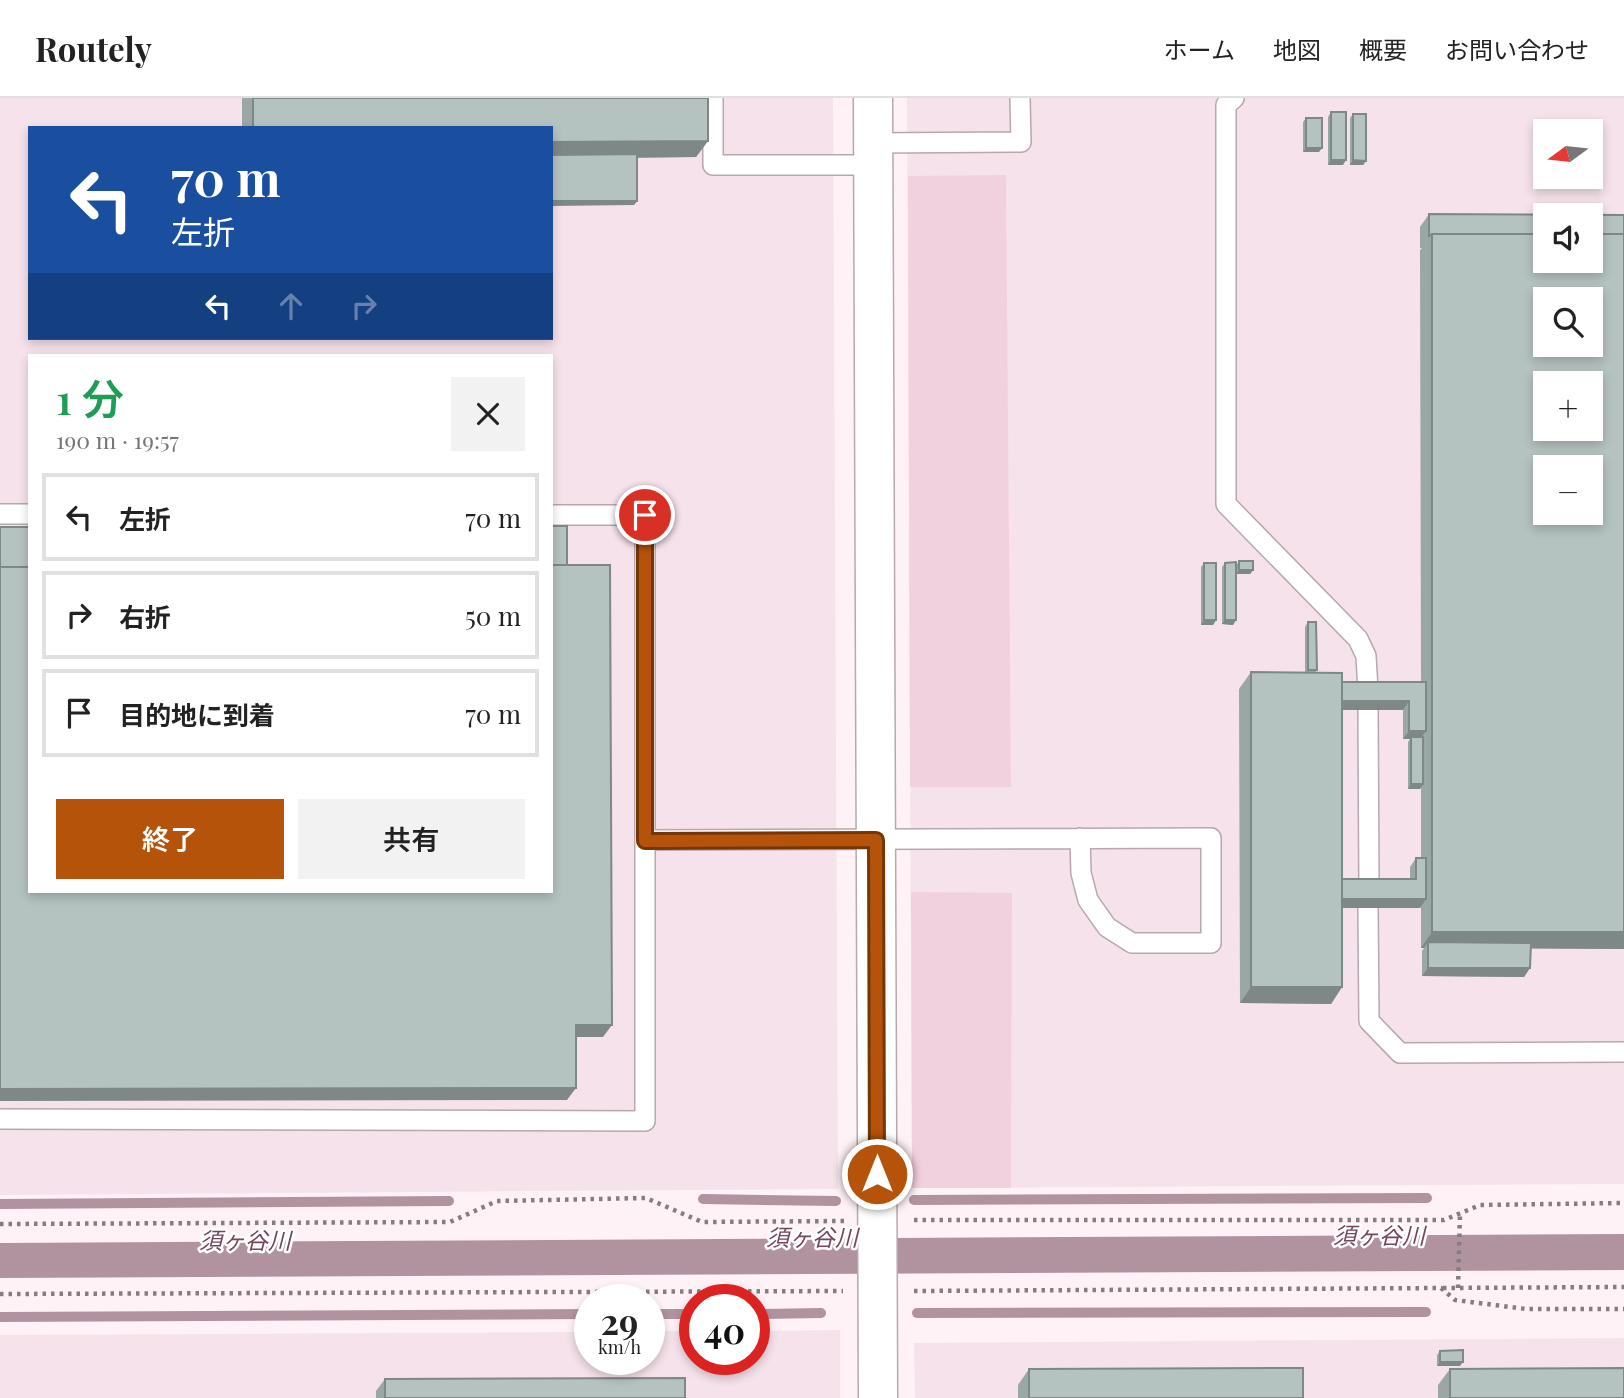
<!DOCTYPE html>
<html lang="ja">
<meta charset="utf-8">
<style>
body{margin:0;font-family:"Playfair Display","Noto Sans JP",serif;background:#f2f2f2;color:#222;height:100vh;display:flex;flex-direction:column;font-size:26px;white-space:nowrap}
*{box-sizing:border-box;margin:0}
p{font-size:23px;color:#767676}
.icon{flex:none;width:38px;height:38px;fill:none;stroke:currentColor;stroke-width:2;stroke-linecap:round;stroke-linejoin:round}
.map{position:relative;flex:1;overflow:hidden}
.sheet{position:absolute;left:28px;top:256px;width:525px;height:539px;display:flex;flex-direction:column;background:#fff;border-radius:0px;box-shadow:0 4px 10px #0003}
.sheet>*{flex:none}
.banner{position:absolute;left:28px;top:28px;width:525px;height:214px;border-radius:0px;box-shadow:0 4px 10px #0003;background:#1a4fa0;color:#fff;overflow:hidden}
.needle{width:46px;rotate:255deg}
.buttons{position:absolute;left:1533px;top:21px;display:grid;gap:14px}
.buttons a{display:grid;place-items:center;width:70px;height:70px;border-radius:0px;background:#fff;box-shadow:0 4px 10px #0003;font-size:35px}
.speed{position:absolute;left:574px;top:1186px;display:flex;gap:14px;font-size:35px;font-weight:700;text-align:center}
.speed>*{display:grid;place-content:center;width:91px;height:91px;border-radius:50%;background:#fff;box-shadow:0 4px 10px #0003;line-height:1}
.speed small{font-size:18px;font-weight:400}
.speed .limit{border:10px solid #d22;background:#fff;color:#111}
.pin{position:absolute;display:grid;place-items:center;width:60px;height:60px;color:#fff;margin:-30px;border:4px solid #fff;border-radius:50%;box-shadow:0 2px 7px #0007}
.me{position:absolute;width:77px;margin:-38px;rotate:0deg;stroke-linejoin:round;filter:drop-shadow(0 0 5px #0008)}
.turn{display:flex;align-items:center;gap:24px;height:147px;padding:0 28px;font-size:32px}
.turn .icon{width:91px;height:91px;stroke-width:2.5}
.turn b{display:block;font-size:49px;line-height:60px}
.lanes{display:flex;align-items:center;height:66px;padding:0 28px;background:#0003;justify-content:center;gap:35px;direction:ltr}
.lanes .off{opacity:.35}
.round{display:grid;place-items:center;flex:none;width:74px;height:74px;border-radius:0px;background:#f2f2f2}
.head{display:flex;align-items:center;justify-content:space-between;height:119px;padding:0 28px}
h1{font-size:42px;font-weight:600;line-height:52px;color:#1e9e55}
.button{display:flex;gap:14px;margin-top:auto;padding:14px 28px}
.button a{flex:1;height:80px;border-radius:0px;background:#b45309;color:#fff;font-size:28px;font-weight:600;line-height:80px;text-align:center}
.button a+a{background:#f2f2f2;color:#222}
ul{padding:0;list-style:none}
li{display:flex;align-items:center;gap:21px;height:88px;margin:0 14px 10px;padding:0 14px;border:4px solid #e0e0e0;border-radius:0px}
li div{flex:1}
li b{display:block;font-size:26px}
li em{font-style:normal}
header{display:flex;align-items:center;gap:42px;box-sizing:border-box;height:98px;padding:0 35px;background:#fff;border-bottom:2px solid #e0e0e0}
header strong{font-size:33px}
nav{display:flex;gap:38px;margin-inline-start:auto;font-size:24px}
.map>svg:first-child{display:block}
</style>
<header>
<strong>Routely</strong>
<nav><a>ホーム</a><a>地図</a><a>概要</a><a>お問い合わせ</a></nav>
</header>
<div class="map">
<svg width="1624" height="1300" viewBox="0 0 1624 1300">
<rect width="100%" height="100%" fill="#fff2f7"/>
<g fill="#f6e2ea" fill-rule="evenodd">
<path d="M0 0H833L838 1091 0 1097ZM30 30H551V240H30ZM30 257H551V793H30Z"/>
<path d="M907 0H1624V1086L912 1090ZM1545 33H1591V79H1545ZM1545 117H1591V163H1545ZM1545 201H1591V247H1545ZM1545 285H1591V331H1545ZM1545 369H1591V415H1545Z"/>
<path d="M840 1232V1300H0V1237L590 1234V1262H649V1233H695V1262H754V1233Z"/>
<path d="M1624 1240V1300H915L914 1245Z"/>
</g>
<g fill="#f2d1de">
<path d="M1006 77 1011 689H910L908 78Z"/>
<path d="M911 794 1012 795 1011 1090H912Z"/>
</g>
<path fill="#b1939f" d="M1624 1136V1172L0 1180V1145Z"/>
<g fill="none" stroke-linecap="round" stroke-linejoin="round">
<g stroke="#b1939f" stroke-width="10">
<path d="M703 1101 836 1103"/>
<path d="M914 1102 1427 1100"/>
<path d="M0 1106 449 1103"/>
<path d="M917 1215 1426 1214"/>
<path d="M649 1216H695"/>
<path d="M754 1216 821 1215"/>
<path d="M0 1219 590 1216"/>
</g>
<g stroke="#b5a9ae" stroke-width="22">
<g id="lane">
<path d="M713 0V67H873"/>
<path d="M1234 0 1226 7V406L1358 541 1366 558 1368 592"/>
<path d="M873 45 1021 44 1020 0"/>
<path d="M0 416H30"/>
<path d="M1368 612 1369 790"/>
<path d="M645 742C833 742 1022 741 1211 740V845H1132L1107 829 1088 802 1081 775 1080 740"/>
<path d="M1368 810 1369 923 1400 955 1624 954"/>
<path d="M0 1021 645 1023V417H551"/>
</g>
</g>
<g stroke="#b5a9ae" stroke-width="41">
<path id="secondary" d="M873 0 878 1300"/>
</g>
<g stroke="#857d80" stroke-width="4.5" stroke-dasharray="3.5 5" stroke-linecap="butt">
<path d="M914 1122H1444L1480 1107 1624 1105"/>
<path d="M0 1126 450 1124 497 1103 646 1100 702 1124 844 1123"/>
<path d="M1443 1190 1624 1189"/>
<path d="M1458 1190 1460 1116"/>
<path d="M914 1193 1441 1190 1455 1202 1526 1211H1624"/>
<path d="M0 1196 843 1193"/>
</g>
<use href="#lane" stroke="#fff" stroke-width="19"/>
<use href="#secondary" stroke="#fff" stroke-width="38"/>
</g>
<g fill="#9ba7a5" fill-rule="evenodd">
<path d="M242 0H708V43L696 59 637 60V103L634 107 551 30H242Z"/>
<path d="M1331 14 1343 67H1328V19Z"/>
<path d="M1353 16 1366 63 1363 67H1350V20Z"/>
<path d="M1306 20 1319 54H1303V24Z"/>
<path d="M1429 116 1624 117V851L1531 850 1530 870 1524 879 1422 878V853L1424 850H1421V808L1420 810H1342V889L1331 906 1240 905 1239 591 1251 574 1305 575V529L1308 524 1317 572 1315 575 1342 584H1421L1420 152 1422 150H1420V129ZM1342 612H1403V641H1410L1408 644V691H1420L1421 689V760H1416L1410 769V781H1342Z"/>
<path d="M1239 463 1253 472 1250 476H1236V522L1233 527 1222 526V469L1225 465 1236 468Z"/>
<path d="M1204 465 1216 522 1213 527H1201V469Z"/>
<path d="M1440 1253 1460 1268H1437V1257Z"/>
<path d="M1029 1271 1303 1300H1018V1287Z"/>
<path d="M1450 1271 1624 1300H1438V1287Z"/>
<path d="M385 1281 685 1300H376V1293Z"/>
</g>
<g fill="#7e8886">
<path d="M708 43 696 59 551 60V44Z"/>
<path d="M1306 50H1322L1319 54H1303Z"/>
<path d="M1331 62H1346L1343 67H1328Z"/>
<path d="M1353 62 1366 63 1363 67H1350Z"/>
<path d="M551 103H637L634 107 551 108Z"/>
<path d="M1239 472H1253L1250 476H1236Z"/>
<path d="M1204 522H1216L1213 527H1201Z"/>
<path d="M1225 522H1236L1233 527 1222 526Z"/>
<path d="M1339 603H1409L1403 612H1333Z"/>
<path d="M1409 633H1426L1420 641 1411 639 1410 641H1403Z"/>
<path d="M1411 686H1423L1420 691H1408Z"/>
<path d="M1339 801H1426L1420 810H1333Z"/>
<path d="M1432 834H1624V851L1428 850V844L1424 850H1421Z"/>
<path d="M1428 870H1530L1524 879 1422 878Z"/>
<path d="M1251 889H1342L1331 906 1240 905Z"/>
<path d="M576 927H612L603 939H567Z"/>
<path d="M576 990 567 1002 0 1003V991Z"/>
<path d="M1440 1264H1463L1460 1268H1437Z"/>
</g>
<g fill="#b4c2c0" stroke="#7e8886" stroke-width="2" fill-rule="evenodd">
<path d="M253 0H708V43L551 44V30H253Z"/>
<rect x="1331" y="14" width="15" height="48"/>
<path d="M1353 16H1366V63L1353 62Z"/>
<rect x="1306" y="20" width="16" height="30"/>
<path d="M637 56V103H551V57Z"/>
<path d="M1429 116 1624 117V136H1591V117H1545V136H1432L1429 138Z"/>
<path d="M1432 136H1545V163H1591V136H1624V834H1432ZM1545 201H1591V247H1545ZM1545 285H1591V331H1545ZM1545 369H1591V415H1545Z"/>
<rect x="551" y="428" width="16" height="39"/>
<rect x="0" y="429" width="30" height="40"/>
<rect x="1239" y="463" width="14" height="9"/>
<path d="M1236 464V522H1225V465Z"/>
<rect x="1204" y="465" width="12" height="57"/>
<path d="M551 467H610L612 927H576V990L0 991V469H30V793H551Z"/>
<path d="M1308 524H1316L1317 572H1308Z"/>
<path d="M1251 574 1342 575V889H1251Z"/>
<path d="M1342 584H1426V633H1409V603H1342Z"/>
<rect x="1411" y="639" width="12" height="47"/>
<path d="M1416 760H1426V801H1342V781H1416Z"/>
<path d="M1428 844 1531 845 1530 870H1428Z"/>
<path d="M1463 1252V1264H1440V1253Z"/>
<path d="M1303 1270V1300H1029V1271Z"/>
<path d="M1624 1270V1300H1450V1271Z"/>
<path d="M685 1280V1300H385V1281Z"/>
</g>
<g fill="none" stroke-linecap="round" stroke-linejoin="round">
<g stroke="#753606" stroke-width="18">
<path id="route" d="M645 417V743L876 742 877 1076"/>
</g>
<use href="#route" stroke="#b45309" stroke-width="12"/>
</g>
<g text-anchor="middle" dominant-baseline="central" stroke-width="5" stroke-linejoin="round" paint-order="stroke">
<g font-size="23" font-style="italic" fill="#75465b" stroke="#fff">
<text x="1379" y="1136">須ヶ谷川</text>
<text x="812" y="1138">須ヶ谷川</text>
<text x="245" y="1141">須ヶ谷川</text>
</g>
</g>
</svg>
<div class="buttons">
<a><svg class="needle" viewBox="-14 -14 28 28"><path d="M0-13l5 13h-10z" fill="#e53935"/><path d="M0 13l5-13h-10z" fill="#767676"/></svg></a>
<a><svg class="icon" aria-label="sound" viewBox="0 0 24 24"><path d="M4 9h4l5-4v14l-5-4H4zM17 9q2 3 0 6"/></svg></a>
<a><svg class="icon" aria-label="search" viewBox="0 0 24 24"><circle cx="10" cy="10" r="6"/><path d="M15 15l6 6"/></svg></a>
<a>+</a>
<a>−</a>
</div>
<div class="speed"><div>29<small>km/h</small></div><div class="limit">40</div></div>
<div class="pin" style="left:645px;top:417px;background:#d93025"><svg class="icon" aria-label="arrive" viewBox="0 0 24 24"><path d="M6 21V4h12l-3 4 3 4H6"/></svg></div>
<svg class="me" style="left:877px;top:1076px" viewBox="-20 -20 40 40"><circle r="17" fill="#b45309" stroke="#fff" stroke-width="3"/><path d="M0-11L8 9 0 5-8 9z" fill="#fff"/></svg>
<div class="banner">
<div class="turn"><svg class="icon" aria-label="left" viewBox="0 0 24 24"><path d="M17 20v-9H6M10 6l-5 5 5 5"/></svg><div><b>70 m</b>左折</div></div>
<div class="lanes"><svg class="icon" aria-label="left" viewBox="0 0 24 24"><path d="M17 20v-9H6M10 6l-5 5 5 5"/></svg><svg class="icon off" aria-label="ahead" viewBox="0 0 24 24"><path d="M12 20V5M6 11l6-6 6 6"/></svg><svg class="icon off" aria-label="right" viewBox="0 0 24 24"><path d="M7 20v-9h11M14 6l5 5-5 5"/></svg></div>
</div>
<section class="sheet">
<div class="head"><div><h1>1 分</h1><p>190 m · 19:57</p></div><a class="round"><svg class="icon" aria-label="close" viewBox="0 0 24 24"><path d="M6 6l12 12M18 6L6 18"/></svg></a></div>
<ul>
<li><svg class="icon" aria-label="left" viewBox="0 0 24 24"><path d="M17 20v-9H6M10 6l-5 5 5 5"/></svg><div><b>左折</b></div><em>70 m</em></li>
<li><svg class="icon" aria-label="right" viewBox="0 0 24 24"><path d="M7 20v-9h11M14 6l5 5-5 5"/></svg><div><b>右折</b></div><em>50 m</em></li>
<li><svg class="icon" aria-label="arrive" viewBox="0 0 24 24"><path d="M6 21V4h12l-3 4 3 4H6"/></svg><div><b>目的地に到着</b></div><em>70 m</em></li>
</ul>
<div class="button"><a>終了</a><a>共有</a></div>
</section>
</div>
